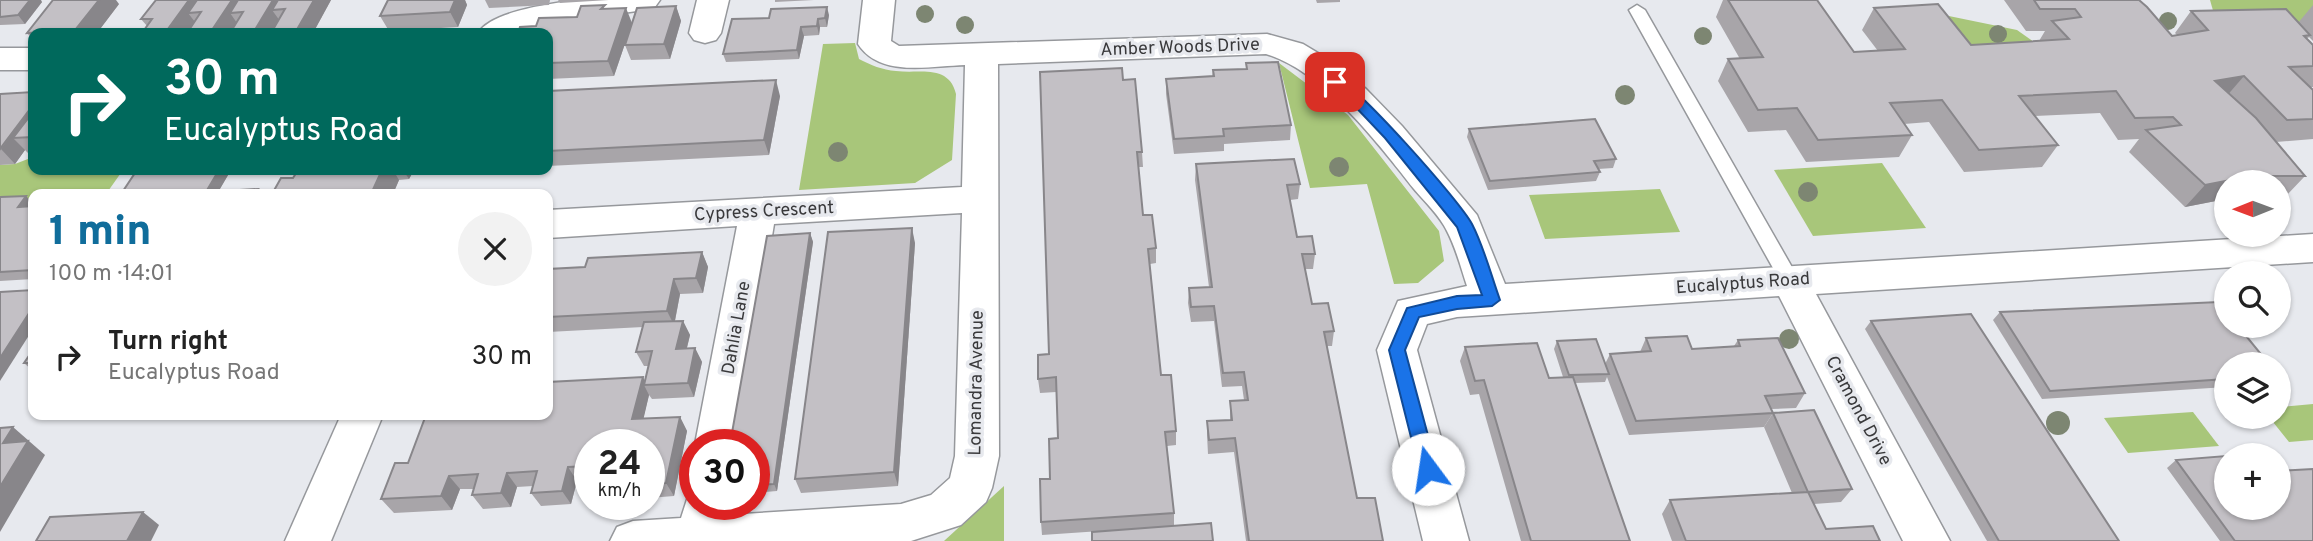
<!DOCTYPE html>
<meta charset="utf-8">
<style>
body{margin:0;font-family:Overpass,sans-serif;background:#f2f2f2;color:#222;height:100vh;display:flex;flex-direction:column;font-size:26px;white-space:nowrap}
*{box-sizing:border-box;margin:0}
p{font-size:23px;color:#767676}
.icon{flex:none;width:38px;height:38px;fill:none;stroke:currentColor;stroke-width:2;stroke-linecap:round;stroke-linejoin:round}
.map{position:relative;flex:1;overflow:hidden}
.drawer{position:absolute;left:28px;top:189px;width:525px;height:231px;display:flex;flex-direction:column;background:#fff;border-radius:14px;box-shadow:0 2px 5px #0004}
.drawer>*{flex:none}
.guide{position:absolute;left:28px;top:28px;width:525px;height:147px;border-radius:14px;box-shadow:0 2px 5px #0004;background:#00695c;color:#fff;overflow:hidden}
.needle{width:46px;rotate:269deg}
.fabs{position:absolute;left:2214px;top:170px;display:grid;gap:14px}
.fabs a{display:grid;place-items:center;width:77px;height:77px;border-radius:50%;background:#fff;box-shadow:0 2px 5px #0004;font-size:35px}
.speed{position:absolute;left:574px;top:429px;display:flex;gap:14px;font-size:35px;font-weight:700;text-align:center}
.speed>*{display:grid;place-content:center;width:91px;height:91px;border-radius:50%;background:#fff;box-shadow:0 2px 5px #0004;line-height:1}
.speed small{font-size:18px;font-weight:400}
.speed .limit{border:10px solid #d22;background:#fff;color:#111}
.pin{position:absolute;display:grid;place-items:center;width:60px;height:60px;color:#fff;margin:-30px;border-radius:14px;box-shadow:0 4px 10px #0006}
.me{position:absolute;width:77px;margin:-38px;rotate:346deg;stroke-linejoin:round;filter:drop-shadow(0 0 5px #0008)}
.turn{display:flex;align-items:center;gap:24px;height:147px;padding:0 21px;font-size:32px}
.turn .icon{width:91px;height:91px;stroke-width:2.5}
.turn b{display:block;font-size:49px;line-height:60px}
.round{display:grid;place-items:center;flex:none;width:74px;height:74px;border-radius:37px;background:#f2f2f2}
.headline{display:flex;align-items:center;justify-content:space-between;height:119px;padding:0 21px}
h1{font-size:42px;font-weight:800;line-height:52px;color:#106d9b}
ul{padding:0;list-style:none}
li{display:flex;align-items:center;gap:21px;height:98px;padding:0 21px}
li div{flex:1}
li b{display:block;font-size:26px}
li em{font-style:normal}
.map>svg:first-child{display:block}
</style>
<div class="map">
<svg width="2313" height="541" viewBox="0 0 2313 541">
<rect width="100%" height="100%" fill="#e7e9ee"/>
<g fill="#a8c67a">
<path d="M2210 0H2313V23L2224 26 2214 14Z"/>
<path d="M1944 15 2017 30 2034 42 1983 59Z"/>
<path d="M855 43 859 59C871 65 882 70 896 71 919 74 949 64 956 94L952 160 915 183 799 190 823 44Z"/>
<path d="M1279 63 1348 115 1439 231 1444 261 1418 283 1394 284 1367 184 1310 188Z"/>
<path d="M33 157V170H123L106 194H33V205L0 207V165L15 164Z"/>
<path d="M1882 163 1926 228 1813 236 1774 170Z"/>
<path d="M1660 189 1680 232 1545 239 1529 195Z"/>
<path d="M2313 404V440L2289 442 2269 417 2278 416 2279 407Z"/>
<path d="M2193 412 2219 446 2128 453 2104 418Z"/>
<path d="M1004 486V541H944Z"/>
</g>
<g fill="none" stroke-linecap="round" stroke-linejoin="round">
<g stroke="#96989c" stroke-width="3">
<path id="service" d="M1637 5 1645 10 1797 276 1800 281 1797 286 1790 288 1783 286 1629 10Z"/>
</g>
<g stroke="#96989c" stroke-width="3">
<g id="minor">
<path d="M576 0H660L655 7 644 10 545 24 522 33H478C492 11 550 4 576 0Z"/>
<path d="M697 0H729L721 33 716 40 705 43 694 40 689 33Z"/>
<path d="M863 0H895L891 41 899 46 1267 34 1303 44 1328 59 1366 89 1402 126 1477 215 1505 284 2313 234V262L1816 294 1950 541H1903L1779 296 1457 317 1427 324 1417 350 1469 541H1423L1377 350 1398 301 1467 286C1461 268 1456 248 1447 231 1440 216 1425 202 1414 189 1378 143 1323 71 1266 54L998 64 999 456 992 488 986 502 961 525 911 541H610L617 527 633 521 681 518 690 490 695 488V504H728L727 515 901 504 931 495 950 478 955 456 962 213 774 224 738 444H695L737 226 548 238V210L962 187 965 65C930 66 880 78 858 44Z"/>
<rect x="0" y="48" width="33" height="22"/>
<path d="M341 415H383L331 541H285Z"/>
</g>
</g>
<use href="#service" fill="#fff" fill-rule="evenodd"/>
<use href="#minor" fill="#fff" fill-rule="evenodd"/>
</g>
<g fill="#7d8672">
<circle cx="925" cy="14" r="9"/>
<circle cx="2168" cy="21" r="9"/>
<circle cx="965" cy="25" r="9"/>
<circle cx="1998" cy="34" r="9"/>
<circle cx="1703" cy="36" r="9"/>
<circle cx="1625" cy="95" r="10"/>
<circle cx="838" cy="152" r="10"/>
<circle cx="1339" cy="167" r="10"/>
<circle cx="1808" cy="192" r="10"/>
<circle cx="1789" cy="339" r="10"/>
<circle cx="2058" cy="423" r="12"/>
</g>
<g fill="#a8a5a9">
<path d="M0 0 42 2 25 24 0 25Z"/>
<path d="M156 0H331L313 33H187L147 26 141 19Z"/>
<path d="M388 0H467H465L467 5 458 27 389 31 380 16Z"/>
<path d="M485 0H550L549 5 489 8Z"/>
<path d="M558 0H609L560 3Z"/>
<path d="M775 0H814L775 2Z"/>
<path d="M1316 0H1340V2L1317 3Z"/>
<path d="M1723 0H1817L1854 52 1878 51 1862 30 1874 8 1971 45 2039 41 2045 31H2026L2004 0H2139L2172 36 2177 35 2175 33 2191 11 2298 23 2313 5V41L2309 37 2307 39 2313 45V87H2309L2313 91V139L2276 142 2305 176 2284 198H2278V182H2226V199L2185 207 2129 152 2139 139 2118 140 2100 113 2035 116 2058 145 2042 167 1964 172 1929 122 1904 124 1912 135 1899 157 1806 162 1786 130 1748 132 1718 81 1728 59H1740L1716 17Z"/>
<path d="M119 4 97 33H33V40L27 33Z"/>
<path d="M676 6 681 21 670 59 631 60 625 45Z"/>
<path d="M607 9 632 23 614 76 548 79V33L536 26Z"/>
<path d="M829 15 827 27H820L819 35 804 36 799 59 726 62 723 54Z"/>
<path d="M1246 63 1291 125 1290 140 1224 144V151L1174 154 1166 94V79L1212 77 1213 70 1246 69Z"/>
<path d="M1123 80 1142 152 1143 167H1138L1143 215 1156 248V263L1150 264 1161 375 1176 431V445L1167 446 1174 513V526L1042 535 1041 522 1058 438 1056 392 1040 393 1038 379 1049 354Z"/>
<path d="M548 91 780 96 769 155 548 166Z"/>
<path d="M0 94 33 96V157H32L25 150 15 164 0 165Z"/>
<path d="M1469 129 1616 159 1613 168 1598 169 1600 172 1596 181 1488 190 1467 137Z"/>
<path d="M1196 164 1300 184 1298 199 1290 200 1297 237 1315 254 1313 269H1305L1312 304 1334 331 1332 346H1327L1357 498 1383 541H1246L1234 452 1208 454 1207 435V421L1230 420V401L1244 400 1242 386 1222 387 1214 321 1191 322 1188 303 1189 288 1209 287 1195 180Z"/>
<path d="M129 170H231L218 192 258 189 262 194H97L123 191 133 175Z"/>
<path d="M298 170H414L409 179 399 180 393 194H272L293 178Z"/>
<path d="M26 196 33 204V279L0 281V197Z"/>
<path d="M810 233 813 242 777 491 754 493V444Z"/>
<path d="M915 243 898 486 801 493 795 479Z"/>
<path d="M702 252 708 267 703 293 680 294 675 321H683L690 335 687 348H695L702 362 694 397 652 399 649 395 643 419 680 417 687 431 674 496 649 498V444H590V480L577 481 571 504 541 506 531 493 533 486 517 487 511 507 483 509 472 495 474 489H460L452 510 394 513 381 499 645 381 649 366H644L636 352 643 327 548 332V269L585 267Z"/>
<path d="M2000 312 2226 364V387L2042 399 1993 320Z"/>
<path d="M1871 321 2119 541H1987L1865 329Z"/>
<path d="M1646 338 1692 349 1734 346 1738 340 1805 393 1796 408 1771 409 1773 413 1764 427 1629 435 1607 377 1605 382 1575 383 1630 541H1521L1479 394 1470 395 1460 361 1465 347 1549 378 1563 377 1554 349 1557 341 1605 364 1610 354 1640 352Z"/>
<path d="M33 350V371L24 363Z"/>
<path d="M1773 413 1852 489 1841 502 1814 504 1826 529 1880 541H1672L1662 514 1670 500 1792 493 1764 427Z"/>
<path d="M2176 460 2226 508 2313 541H2220L2167 468Z"/>
</g>
<g fill="#88868a">
<path d="M30 0H41L42 2 25 24 18 15Z"/>
<path d="M99 0H116L119 4 97 33H78L75 30Z"/>
<path d="M189 0H205L188 13 195 22 187 33H165Z"/>
<path d="M232 0H249L230 13 237 23 231 33H210Z"/>
<path d="M273 0H291L285 9 272 10 280 21 272 33H253Z"/>
<path d="M314 0H331L313 33H295Z"/>
<path d="M455 0H465L467 5 458 27 450 12Z"/>
<path d="M676 6 681 21 670 59 664 44Z"/>
<path d="M827 7 829 15 827 27 825 18Z"/>
<path d="M626 8 632 23 614 76 608 61Z"/>
<path d="M818 19 820 27 819 35 817 26Z"/>
<path d="M801 27 804 36 799 59 797 50Z"/>
<path d="M2244 76 2225 98 2215 81Z"/>
<path d="M776 80 780 96 769 155 764 140Z"/>
<path d="M33 105V137L13 138 25 150 15 164 1 149Z"/>
<path d="M219 170H231L217 194 206 192Z"/>
<path d="M382 170H393L399 180 393 194H371Z"/>
<path d="M403 170H414L409 179Z"/>
<path d="M2251 176 2246 182H2226V199L2185 207 2205 185Z"/>
<path d="M26 196 33 204 26 215 18 207Z"/>
<path d="M912 228 915 243 898 486 894 472Z"/>
<path d="M810 233 813 242 777 491 774 484Z"/>
<path d="M702 252 708 267 703 293 696 278Z"/>
<path d="M674 279 680 294 674 325 667 311Z"/>
<path d="M33 307V329L0 381V358Z"/>
<path d="M683 321 690 335 683 363 676 349Z"/>
<path d="M695 348 702 362 694 397 688 383Z"/>
<path d="M643 377 647 385H644L649 395 640 434 632 419Z"/>
<path d="M680 417 687 431 674 496 666 483Z"/>
<path d="M13 427 45 455 0 532V487L3 443Z"/>
<path d="M568 467 577 481 571 504 562 491Z"/>
<path d="M507 473 517 487 511 507 501 493Z"/>
<path d="M449 476 460 489 452 510 441 496Z"/>
<path d="M143 512 159 525 151 541H127Z"/>
</g>
<g fill="#c3c0c5" stroke="#88868a" stroke-width="2">
<path d="M0 0H30L18 15 0 17Z"/>
<path d="M53 0H99L75 30 27 33Z"/>
<path d="M156 0H189L165 33H142L152 19H141Z"/>
<path d="M197 0H232L210 33H187L201 12 188 13Z"/>
<path d="M238 0H273L253 33H230L243 12 230 13Z"/>
<path d="M278 0H314L295 33H271L285 9 272 10Z"/>
<path d="M388 0H455L450 12 380 16Z"/>
<path d="M1728 0H1817L1854 52 1905 49 1874 8 1938 4 1971 45 2069 39 2052 21 2081 17 2075 9H2040L2034 0H2139L2147 7 2172 36 2208 30 2191 11 2286 9 2310 35 2304 36 2313 45V66L2289 67 2313 90V119L2287 120 2244 76 2215 81 2256 118 2305 176H2251L2205 185 2146 130 2181 125 2173 117 2135 118 2116 91 2019 96 2058 145 1979 150 1942 100 1890 103 1912 135 1818 140 1797 108 1758 110 1728 59 1763 57Z"/>
<path d="M605 5 601 9 626 8 608 61 548 63V33H518L520 27 536 26 539 18 577 17 581 6Z"/>
<path d="M676 6 664 44 625 45 637 8Z"/>
<path d="M827 7 825 18 818 19 817 26 801 27 797 50 723 54 732 19 769 18 771 9Z"/>
<path d="M1278 62 1291 125 1223 129 1224 136 1174 139 1166 79 1214 76 1213 70 1247 69 1246 63Z"/>
<path d="M1122 68 1123 80 1135 79 1142 152H1137L1143 215H1152L1156 248 1148 249 1161 375H1171L1176 431 1165 432 1174 513 1041 522 1040 479H1050L1049 439 1058 438 1056 377 1038 379V355L1049 354 1040 72Z"/>
<path d="M776 80 764 140 548 151V91Z"/>
<path d="M33 92 32 98H33V105L0 149V94Z"/>
<path d="M33 112V137L13 138Z"/>
<path d="M1595 119 1616 159 1594 161 1600 172 1490 181 1469 129Z"/>
<path d="M1294 159 1300 184 1287 185 1297 237 1312 236 1315 254H1302L1312 304 1328 303 1334 331 1324 332 1357 498H1375L1383 541H1249L1235 438 1209 440 1207 421 1232 420 1230 401 1248 400 1244 372 1223 373 1214 306 1191 307 1189 288 1212 287 1196 164Z"/>
<path d="M137 170H219L206 192 258 189 255 194H97L98 193 123 191Z"/>
<path d="M298 170H382L371 194H272L281 178H293Z"/>
<path d="M26 196 18 207 33 206V270L0 272V197Z"/>
<path d="M912 228 894 472 795 479 828 232Z"/>
<path d="M810 233 774 484 754 485V444H730L767 236Z"/>
<path d="M702 252 696 278 674 279 667 311 548 317V269L585 267 588 258Z"/>
<path d="M33 290V307L0 358V292Z"/>
<path d="M2219 302 2226 310V326H2238L2269 364H2226V379L2050 391 2000 312Z"/>
<path d="M1971 314 2119 541H1999L1871 321Z"/>
<path d="M683 321 676 349 695 348 688 383 644 385 652 351 636 352 644 322Z"/>
<path d="M1687 336 1692 349 1740 346 1738 340 1778 338 1805 393 1765 396 1773 413 1636 421 1610 354 1651 351 1646 338Z"/>
<path d="M1596 339 1609 374 1569 375 1557 341Z"/>
<path d="M1537 343 1549 378 1573 377 1630 541H1531L1484 380 1475 381 1465 347Z"/>
<path d="M33 350V363H24Z"/>
<path d="M643 377 632 419 680 417 666 483 649 484V444H590V466L568 467 562 491 531 493 537 471 507 473 501 493 472 495 478 474 449 476 441 496 381 499 395 463H408L426 415H548V382Z"/>
<path d="M1814 410 1852 489 1808 492 1826 529 1873 526 1880 541H1686L1670 500 1808 492 1773 413Z"/>
<path d="M13 427 3 443 28 441 0 487V428Z"/>
<path d="M2226 456V508H2278V471L2313 469V541H2235L2176 460Z"/>
<path d="M143 512 127 541H36L50 517Z"/>
<path d="M1211 523 1213 541H1092V532Z"/>
</g>
<path fill="#1a73e8" stroke="#114b97" stroke-width="2" d="M1335 77C1356 84 1459 200 1472 224 1484 247 1491 275 1500 300L1492 306 1457 309 1419 317 1405 350 1437 469 1434 475 1428 477 1421 475 1419 469 1389 350 1407 308 1457 296 1482 295 1457 227 1385 138 1349 100 1330 85 1328 82Z"/>
<g text-anchor="middle" dominant-baseline="central" stroke-width="7" stroke-linejoin="round" paint-order="stroke">
<g font-size="18" fill="#39393b" stroke="#e7e9ee">
<text transform="translate(1180 48) rotate(-2)">Amber Woods Drive</text>
<text transform="translate(764 212) rotate(-3)">Cypress Crescent</text>
<text transform="translate(1743 284) rotate(-4)">Eucalyptus Road</text>
<text transform="translate(737 328) rotate(-80)">Dahlia Lane</text>
<text transform="translate(977 383) rotate(-89)">Lomandra Avenue</text>
<text transform="translate(1858 411) rotate(62)">Cramond Drive</text>
</g>
</g>
</svg>
<div class="fabs">
<a><svg class="needle" viewBox="-14 -14 28 28"><path d="M0-13l5 13h-10z" fill="#e53935"/><path d="M0 13l5-13h-10z" fill="#767676"/></svg></a>
<a><svg class="icon" aria-label="search" viewBox="0 0 24 24"><circle cx="10" cy="10" r="6"/><path d="M15 15l6 6"/></svg></a>
<a><svg class="icon" aria-label="layers" viewBox="0 0 24 24"><path d="M12 4l9 5-9 5-9-5zM3 14l9 5 9-5"/></svg></a>
<a>+</a>
</div>
<div class="speed"><div>24<small>km/h</small></div><div class="limit">30</div></div>
<div class="pin" style="left:1335px;top:82px;background:#d93025"><svg class="icon" aria-label="arrive" viewBox="0 0 24 24"><path d="M6 21V4h12l-3 4 3 4H6"/></svg></div>
<svg class="me" style="left:1428px;top:469px" viewBox="-20 -20 40 40"><circle r="19" fill="#fff"/><path d="M0-13L10 11 0 6-10 11z" fill="#1a73e8"/></svg>
<div class="guide">
<div class="turn"><svg class="icon" aria-label="right" viewBox="0 0 24 24"><path d="M7 20v-9h11M14 6l5 5-5 5"/></svg><div><b>30 m</b>Eucalyptus Road</div></div>
</div>
<section class="drawer">
<div class="headline"><div><h1>1 min</h1><p>100 m · 14:01</p></div><a class="round"><svg class="icon" aria-label="close" viewBox="0 0 24 24"><path d="M6 6l12 12M18 6L6 18"/></svg></a></div>
<ul>
<li><svg class="icon" aria-label="right" viewBox="0 0 24 24"><path d="M7 20v-9h11M14 6l5 5-5 5"/></svg><div><b>Turn right</b><p>Eucalyptus Road</p></div><em>30 m</em></li>
</ul>
</section>
</div>
